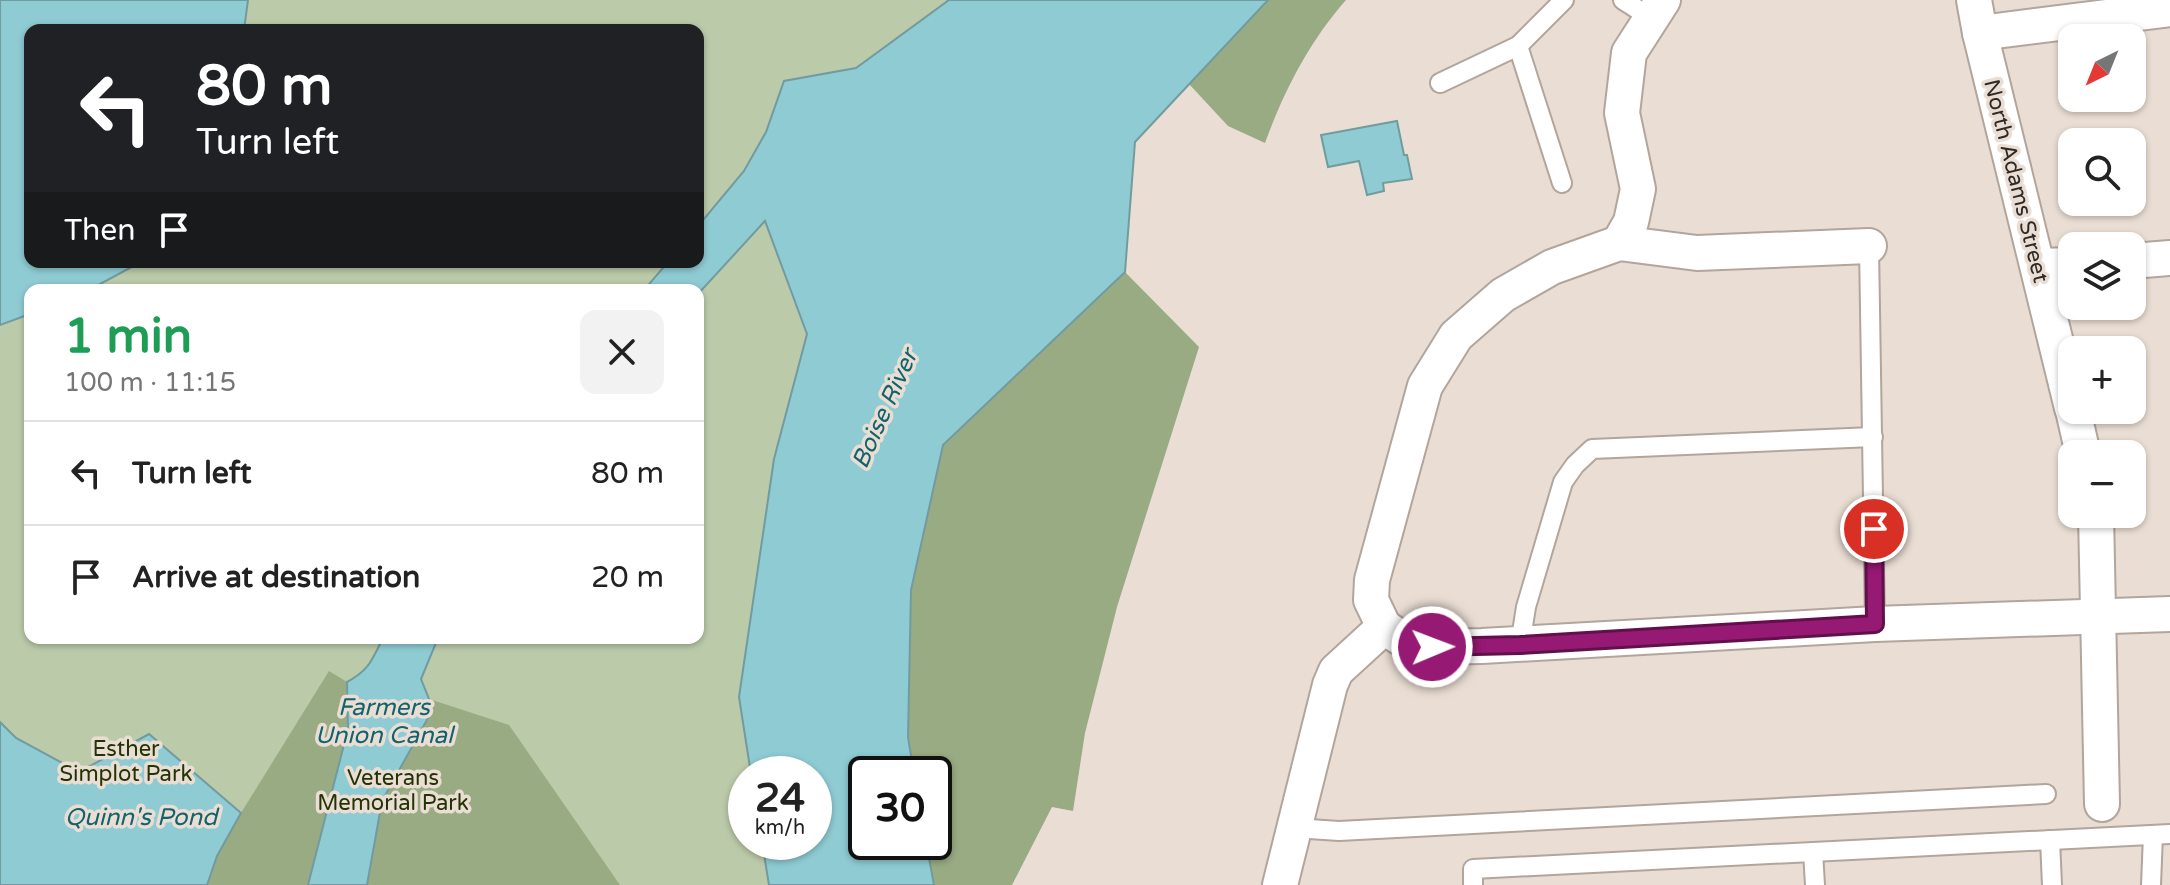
<!DOCTYPE html>
<meta charset="utf-8">
<style>
body{margin:0;font-family:"Varela Round",sans-serif;background:#f2f2f2;color:#222;height:100vh;display:flex;flex-direction:column;font-size:30px;white-space:nowrap}
*{box-sizing:border-box;margin:0}
p{font-size:26px;color:#767676}
.icon{flex:none;width:44px;height:44px;fill:none;stroke:currentColor;stroke-width:2;stroke-linecap:round;stroke-linejoin:round}
.map{position:relative;flex:1;overflow:hidden}
.drawer{position:absolute;left:24px;top:284px;width:680px;height:360px;display:flex;flex-direction:column;background:#fff;border-radius:16px;box-shadow:0 2px 6px #0004}
.drawer>*{flex:none}
.banner{position:absolute;left:24px;top:24px;width:680px;height:244px;border-radius:16px;box-shadow:0 2px 6px #0004;background:#202124;color:#fff;overflow:hidden}
.needle{width:52px;rotate:223deg}
.controls{position:absolute;left:2058px;top:24px;display:grid;gap:16px}
.controls a{display:grid;place-items:center;width:88px;height:88px;border-radius:16px;background:#fff;box-shadow:0 2px 6px #0004;font-size:40px}
.speed{position:absolute;left:728px;top:756px;display:flex;gap:16px;font-size:40px;font-weight:700;text-align:center}
.speed>*{display:grid;place-content:center;width:104px;height:104px;border-radius:50%;background:#fff;box-shadow:0 2px 6px #0004;line-height:1}
.speed small{font-size:20px;font-weight:400}
.speed .limit{border:4px solid #111;border-radius:12px;background:#fff;color:#111}
.pin{position:absolute;display:grid;place-items:center;width:68px;height:68px;color:#fff;margin:-34px;border:4px solid #fff;border-radius:50%;box-shadow:0 2px 8px #0007}
.me{position:absolute;width:88px;margin:-44px;rotate:89deg;stroke-linejoin:round;filter:drop-shadow(0 0 6px #0008)}
.turn{display:flex;align-items:center;gap:28px;height:168px;padding:0 40px;font-size:36px}
.turn .icon{width:104px;height:104px;stroke-width:2.5}
.turn b{display:block;font-size:56px;line-height:68px}
.then{display:flex;align-items:center;height:76px;padding:0 40px;background:#0003;gap:16px;font-size:30px}
.round{display:grid;place-items:center;flex:none;width:84px;height:84px;border-radius:16px;background:#f2f2f2}
.headline{display:flex;align-items:center;justify-content:space-between;height:136px;padding:0 40px}
h1{font-size:48px;font-weight:800;line-height:60px;color:#1e9e55}
ul{padding:0;list-style:none}
li{display:flex;align-items:center;gap:24px;height:104px;padding:0 40px;border-top:2px solid #e0e0e0}
li div{flex:1}
li b{display:block;font-size:30px}
li em{font-style:normal}
.map>svg:first-child{display:block}
</style>
<div class="map">
<svg width="2170" height="885" viewBox="0 0 2170 885">
<rect width="100%" height="100%" fill="#eaded4"/>
<path fill="#bbcaa9" fill-rule="evenodd" d="M0 0H949L856 68 784 81 765 220 790 291 808 334 774 459 739 697 751 774H746V842H762L769 885H0ZM30 30H698V262H30ZM30 290H698V638H30Z"/>
<g fill="#99ab82">
<path d="M1268 0H1346C1309 42 1284 91 1265 143L1228 126 1189 84Z"/>
<path d="M1125 272 1199 347 1117 607 1085 733 1073 811 1052 807 1012 885H934L926 842H934V774H914L908 737 911 590 943 445Z"/>
<path d="M329 671 347 682 348 729 308 885H207L217 856 241 813Z"/>
<path d="M429 699 509 725 620 885H367L382 801 428 718Z"/>
</g>
<g fill="#8fcbd3" stroke="#729b9f" stroke-width="2">
<path d="M0 0H248L244 30H30V262H141L89 290H30V314L0 325Z"/>
<path d="M949 0H1268L1135 142 1125 272 943 445 911 590 908 737 914 774H866V842H926L934 885H769L762 842H814V774H751L739 697 774 459 807 334 765 221 698 294V290H644L668 262H698V226L744 171 766 132 784 81 856 68Z"/>
<path d="M1397 121 1404 155H1407L1412 179 1383 183 1384 191 1367 195 1359 161 1328 167 1321 135Z"/>
<path d="M383 638H438L421 679 429 699 428 718 382 801 367 885H308L348 729 347 682C370 670 372 659 383 638Z"/>
<path d="M0 722 16 738 79 772 149 734 241 813 217 856 207 885H0Z"/>
</g>
<g fill="none" stroke-linecap="round" stroke-linejoin="round">
<g stroke="#b1a59c" stroke-width="22">
<g id="lane">
<path d="M1623 0 1651 18"/>
<path d="M1518 46 1562 183"/>
<path d="M1440 83 1518 46 1564 0"/>
<path d="M1869 246 1875 624"/>
<path d="M1520 645 1526 607 1563 482 1575 465 1592 449 1873 437"/>
<path d="M1294 828 1339 831 2046 794"/>
<path d="M2050 840 2052 885"/>
<path d="M1813 852 1815 885"/>
<path d="M1473 885V869L2170 834"/>
<path d="M2151 885 2153 835"/>
</g>
</g>
<g stroke="#b1a59c" stroke-width="38">
<g id="street">
<path d="M1974 0 1980 33 2072 408"/>
<path d="M1980 33 2170 9"/>
<path d="M1619 243 1631 222 1638 189 1622 113 1629 53 1663 0"/>
<path d="M2132 261 2170 258"/>
<path d="M2038 266 2072 265"/>
<path d="M2073 410 2083 454"/>
<path d="M2096 514 2102 804"/>
<path d="M1384 627 1407 642 1432 647 1482 646 1875 624 2170 614"/>
<path d="M1384 627 1371 600 1372 580 1425 386 1456 336 1503 295 1552 267 1619 243 1697 253 1869 246"/>
<path d="M1280 885 1330 685 1336 671 1384 627"/>
</g>
</g>
<use href="#lane" stroke="#fff" stroke-width="18"/>
<use href="#street" stroke="#fff" stroke-width="34"/>
</g>
<g fill="none" stroke-linecap="round" stroke-linejoin="round">
<g stroke="#62104b" stroke-width="20">
<path id="route" d="M1432 647 1520 645 1875 624 1874 529"/>
</g>
<use href="#route" stroke="#961973" stroke-width="14"/>
</g>
<g text-anchor="middle" dominant-baseline="central" stroke-width="7" stroke-linejoin="round" paint-order="stroke">
<g font-size="22" fill="#2f2a27" stroke="#eaded4">
<text transform="translate(2016 181) rotate(76)">North Adams Street</text>
</g>
<g font-size="22" fill="#233404" stroke="#eaded4">
<text x="126" y="749">Esther<tspan x="126" dy="25">Simplot Park</tspan></text>
<text x="393" y="778">Veterans<tspan x="393" dy="25">Memorial Park</tspan></text>
</g>
<g font-size="24" font-style="italic" fill="#11636c" stroke="#eaded4">
<text transform="translate(885 409) rotate(-66)">Boise River</text>
<text x="384" y="707">Farmers<tspan x="384" dy="28">Union Canal</tspan></text>
<text x="141" y="817">Quinn's Pond</text>
</g>
</g>
</svg>
<div class="controls">
<a><svg class="needle" viewBox="-14 -14 28 28"><path d="M0-13l5 13h-10z" fill="#e53935"/><path d="M0 13l5-13h-10z" fill="#767676"/></svg></a>
<a><svg class="icon" aria-label="search" viewBox="0 0 24 24"><circle cx="10" cy="10" r="6"/><path d="M15 15l6 6"/></svg></a>
<a><svg class="icon" aria-label="layers" viewBox="0 0 24 24"><path d="M12 4l9 5-9 5-9-5zM3 14l9 5 9-5"/></svg></a>
<a>+</a>
<a>−</a>
</div>
<div class="speed"><div>24<small>km/h</small></div><div class="limit">30</div></div>
<div class="pin" style="left:1874px;top:529px;background:#d93025"><svg class="icon" aria-label="arrive" viewBox="0 0 24 24"><path d="M6 21V4h12l-3 4 3 4H6"/></svg></div>
<svg class="me" style="left:1432px;top:647px" viewBox="-20 -20 40 40"><circle r="17" fill="#961973" stroke="#fff" stroke-width="3"/><path d="M0-11L8 9 0 5-8 9z" fill="#fff"/></svg>
<div class="banner">
<div class="turn"><svg class="icon" aria-label="left" viewBox="0 0 24 24"><path d="M17 20v-9H6M10 6l-5 5 5 5"/></svg><div><b>80 m</b>Turn left</div></div>
<div class="then">Then<svg class="icon" aria-label="arrive" viewBox="0 0 24 24"><path d="M6 21V4h12l-3 4 3 4H6"/></svg></div>
</div>
<section class="drawer">
<div class="headline"><div><h1>1 min</h1><p>100 m · 11:15</p></div><a class="round"><svg class="icon" aria-label="close" viewBox="0 0 24 24"><path d="M6 6l12 12M18 6L6 18"/></svg></a></div>
<ul>
<li><svg class="icon" aria-label="left" viewBox="0 0 24 24"><path d="M17 20v-9H6M10 6l-5 5 5 5"/></svg><div><b>Turn left</b></div><em>80 m</em></li>
<li><svg class="icon" aria-label="arrive" viewBox="0 0 24 24"><path d="M6 21V4h12l-3 4 3 4H6"/></svg><div><b>Arrive at destination</b></div><em>20 m</em></li>
</ul>
</section>
</div>
